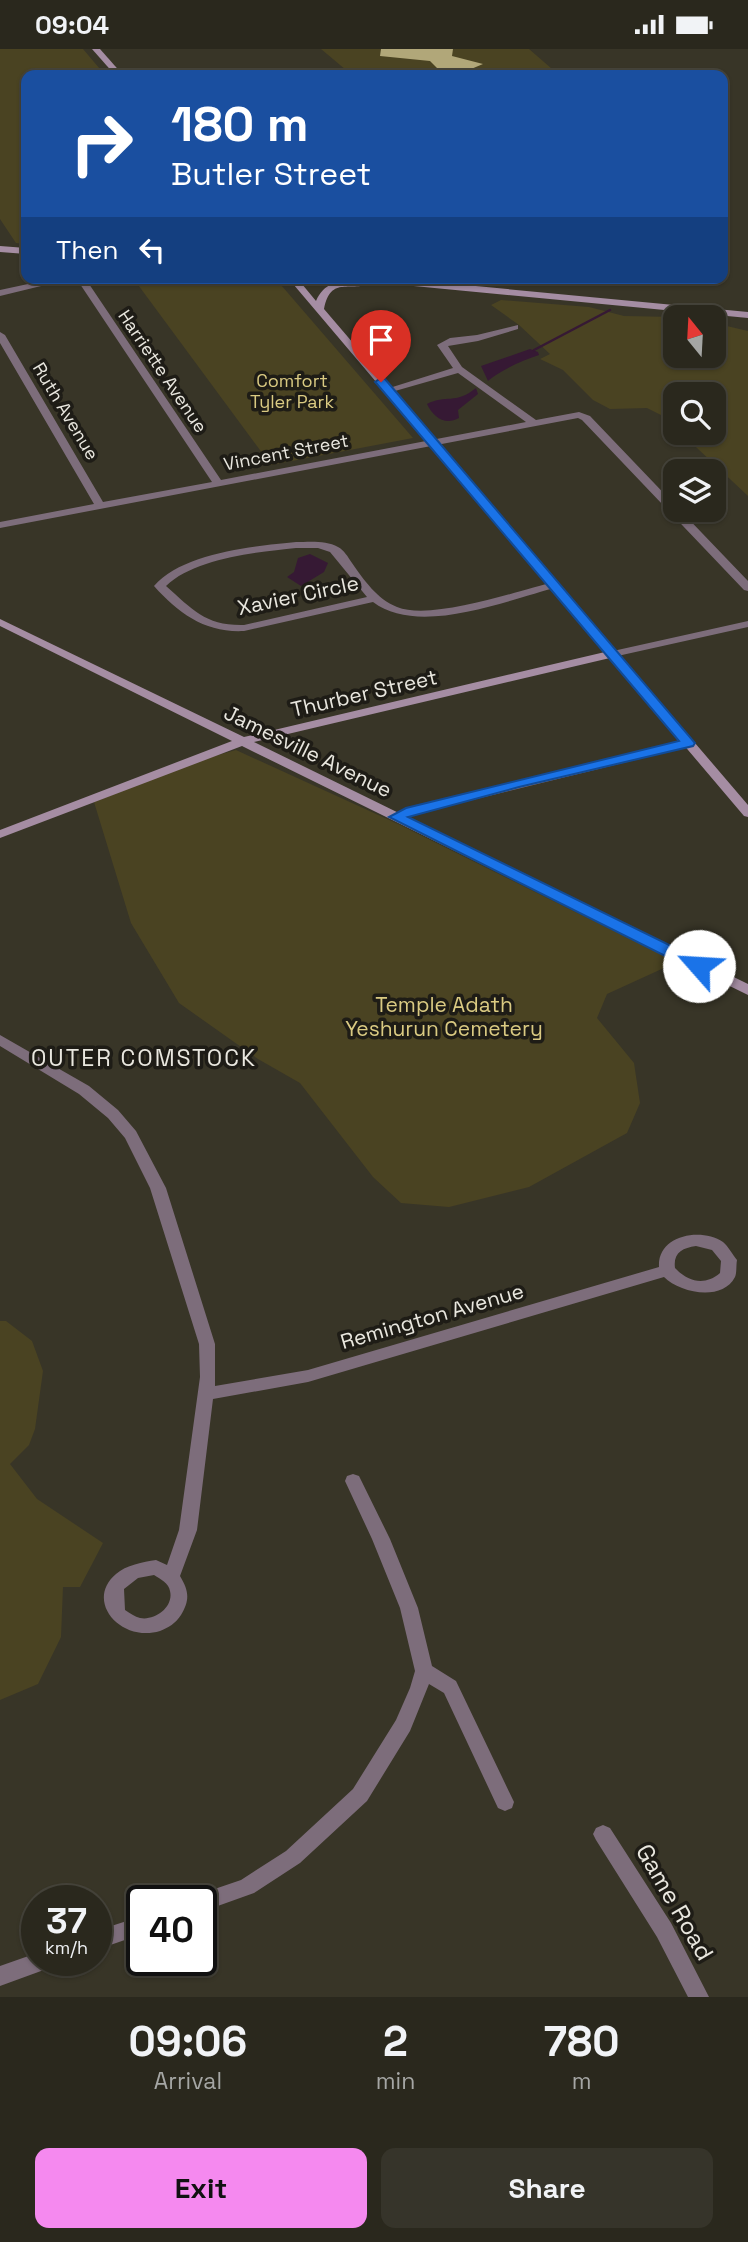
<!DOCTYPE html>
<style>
body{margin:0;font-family:"Space Grotesk",sans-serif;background:#36342a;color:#f1f3f6;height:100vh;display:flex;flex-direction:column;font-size:26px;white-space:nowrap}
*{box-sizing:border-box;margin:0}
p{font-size:23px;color:#a5a6a4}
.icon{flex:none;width:38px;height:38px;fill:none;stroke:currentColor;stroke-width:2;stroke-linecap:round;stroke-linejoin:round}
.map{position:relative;height:1948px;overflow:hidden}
.details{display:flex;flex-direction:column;background:#2a281d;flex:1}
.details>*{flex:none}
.hud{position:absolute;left:21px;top:21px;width:707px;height:214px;border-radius:14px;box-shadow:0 2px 5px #0004,0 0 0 2px #46443b;background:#1a4fa0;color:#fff;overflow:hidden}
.needle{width:46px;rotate:342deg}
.controls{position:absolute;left:663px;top:256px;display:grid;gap:14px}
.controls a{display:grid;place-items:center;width:63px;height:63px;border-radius:14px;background:#2a281d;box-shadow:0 2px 5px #0004,0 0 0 2px #46443b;font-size:35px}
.speed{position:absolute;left:21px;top:1836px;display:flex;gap:14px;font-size:35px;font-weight:700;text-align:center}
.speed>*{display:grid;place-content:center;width:91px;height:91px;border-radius:50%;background:#2a281d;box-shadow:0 2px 5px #0004,0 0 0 2px #46443b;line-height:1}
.speed small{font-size:18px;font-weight:400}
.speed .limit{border:4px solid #111;border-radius:10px;background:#fff;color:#111}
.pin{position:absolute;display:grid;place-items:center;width:60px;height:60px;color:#fff;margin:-72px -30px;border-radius:50% 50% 50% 0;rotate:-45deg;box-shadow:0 0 7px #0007}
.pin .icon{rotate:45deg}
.me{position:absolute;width:77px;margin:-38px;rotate:296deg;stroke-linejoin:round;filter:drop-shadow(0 0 5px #0008)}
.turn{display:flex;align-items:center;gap:24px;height:147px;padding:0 35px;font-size:32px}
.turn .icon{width:91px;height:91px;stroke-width:2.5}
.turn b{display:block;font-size:49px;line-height:60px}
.then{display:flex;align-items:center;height:66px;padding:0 35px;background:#0003;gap:14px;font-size:26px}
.eta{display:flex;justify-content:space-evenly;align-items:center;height:119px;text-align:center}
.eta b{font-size:42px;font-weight:700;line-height:49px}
.cta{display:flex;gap:14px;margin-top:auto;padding:14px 35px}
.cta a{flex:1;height:80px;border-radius:14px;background:#f589ef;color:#111;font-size:28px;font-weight:700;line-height:80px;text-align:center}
.cta a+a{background:#36342a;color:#f1f3f6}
.status{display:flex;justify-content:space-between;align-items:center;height:49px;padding:0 35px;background:#2a281d;direction:ltr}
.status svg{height:19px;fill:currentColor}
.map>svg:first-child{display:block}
</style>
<div class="status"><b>09:04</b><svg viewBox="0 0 49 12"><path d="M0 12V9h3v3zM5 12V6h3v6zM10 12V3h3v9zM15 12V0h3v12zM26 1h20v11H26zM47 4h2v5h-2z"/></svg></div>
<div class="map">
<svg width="748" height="1948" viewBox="0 0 748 1948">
<rect width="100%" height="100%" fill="#383527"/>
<g fill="#4a4322">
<path d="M0 0H83L105 26H26V195L16 194 0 170Z"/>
<path d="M321 0H529L559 26H352Z"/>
<path d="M133 229H275L413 389 271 416Z"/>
<path d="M501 251 589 258 624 267 675 268 676 306H714V274L748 282V447L680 383H714V345H676L675 379 665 368 647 359 610 360 593 351 563 321 540 310 550 305 519 276 491 256Z"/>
<path d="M236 701 398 775 677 913 607 945 597 969 634 1014 640 1054 627 1084 529 1138 449 1158 401 1154 373 1128 300 1034 258 1010 179 954 131 874 94 753 200 711Z"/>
<path d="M0 1272H6L32 1292 43 1322 35 1380 29 1396 10 1415 37 1450 103 1494 80 1538H63L61 1588 38 1635 0 1651Z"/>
</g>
<g fill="#361934">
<path d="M530 300 538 303 539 306C523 311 499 322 488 332L481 317Z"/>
<path d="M476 339 478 345 458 361 459 369C445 377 433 368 427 355 446 345 455 356 476 339Z"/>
<path d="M310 505 328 514 324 523 301 537 287 528 294 523 298 509Z"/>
</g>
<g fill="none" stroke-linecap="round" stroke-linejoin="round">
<path stroke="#361934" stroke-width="2.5" d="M534 301 610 261"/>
</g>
<path fill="#b1a779" d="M381 0H453L452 7 483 15 464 23H448L438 20 430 12 380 7Z"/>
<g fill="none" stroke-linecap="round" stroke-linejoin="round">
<g fill="#7d6d7b" fill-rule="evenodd">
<path d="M56 229H74L0 247V241Z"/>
<path d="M76 229H85L221 431 526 373 458 324 388 344 383 341 453 319 437 296 450 289 477 286 518 276V280L478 292 448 297 462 318 536 371 579 363 590 367 676 457V460H679L748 532V542L744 541 582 371 578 369 0 479V473L94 455 0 294V283L5 286 103 453 212 433Z"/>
<path d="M296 493C309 493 326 491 338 498 344 501 348 508 352 514 364 531 377 550 397 558 432 572 517 542 554 533L560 536 558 538C507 551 419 588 373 553L244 582C206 584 179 565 154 537 182 504 255 497 296 493ZM296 499H318L330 503 367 548 244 576C206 577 193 561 166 537 195 509 258 503 296 499Z"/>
<path d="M748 572V578L613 608 607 605 613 602Z"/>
<path d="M688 690 692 691 694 694 692 697 415 765 396 772 390 768 407 759Z"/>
<path d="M0 986 89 1037 118 1061 136 1082 166 1139 215 1295V1337L308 1321 659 1218C657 1186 701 1178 723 1193 728 1197 733 1206 737 1211 736 1216 737 1223 735 1228 722 1253 680 1244 664 1228L308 1333 213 1350 197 1481 180 1527C189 1542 190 1551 181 1566 176 1574 168 1579 160 1582 121 1594 84 1552 116 1525 126 1516 143 1513 156 1511L167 1516 179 1481 200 1328 199 1295 150 1139 125 1089 108 1069 79 1045 0 997ZM696 1197 712 1201 721 1212 720 1224C705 1237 688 1233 675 1219 673 1204 682 1199 696 1197ZM154 1526C160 1530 169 1534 170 1542 174 1558 155 1572 140 1569 135 1568 130 1564 125 1561L124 1540 138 1529Z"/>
<path d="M353 1425 359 1427 390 1490 418 1559 432 1617 456 1632 514 1753 512 1759 505 1762 498 1759 444 1644 429 1635 410 1682 367 1752 300 1814 254 1844 201 1863V1852H192L194 1847 241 1831 286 1802 353 1740 396 1671 410 1639 415 1622 400 1559 372 1490 345 1432 347 1427Z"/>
<path d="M603 1776 610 1779 671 1874 709 1948H688L657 1888 596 1791 593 1785 596 1779Z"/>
<path d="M142 1867V1885L96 1901V1882Z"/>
<path d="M37 1904V1911H55L52 1918 0 1937V1917Z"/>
</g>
<g fill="#a58da3" fill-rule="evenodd">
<path d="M92 0H100L123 26H115Z"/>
<path d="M0 197 26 199V205L0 203Z"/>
<path d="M288 229H297L316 252C324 234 337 232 356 231L355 229H391L748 263V269L372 233C351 245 331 225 324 260L748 756V768L744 767 610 609 254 693 748 935V946L242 697 0 789V781L232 692 0 577V570L244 688 605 603Z"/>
</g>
</g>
<path fill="#1a73e8" stroke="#114b97" stroke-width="2" d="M381 329 385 330 695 694 693 697 519 738 408 768 704 913 707 917 704 921H693L389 768 406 759 679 692 377 335 375 333Z"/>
<g text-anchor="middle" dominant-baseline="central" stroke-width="7" stroke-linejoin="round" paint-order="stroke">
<g font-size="18" fill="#e9e7df" stroke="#1e1c16">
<text transform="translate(163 322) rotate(56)">Harriette Avenue</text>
<text transform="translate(66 362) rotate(59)">Ruth Avenue</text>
<text transform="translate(286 403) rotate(-11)">Vincent Street</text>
</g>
<g font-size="18" fill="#daca82" stroke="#1e1c16">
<text x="292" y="331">Comfort<tspan x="292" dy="21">Tyler Park</tspan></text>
</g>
<g font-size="21" fill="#e9e7df" stroke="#1e1c16">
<text transform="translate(298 546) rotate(-12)">Xavier Circle</text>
<text transform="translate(364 644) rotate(-13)">Thurber Street</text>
<text transform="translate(308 702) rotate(26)">Jamesville Avenue</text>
<text transform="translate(432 1267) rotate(-16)">Remington Avenue</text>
</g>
<g font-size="21" fill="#daca82" stroke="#1e1c16">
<text x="444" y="955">Temple Adath<tspan x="444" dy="24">Yeshurun Cemetery</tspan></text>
</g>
<g font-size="23" letter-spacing="2" fill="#e9e7df" stroke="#1e1c16">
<text x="144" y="1009">OUTER COMSTOCK</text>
</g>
<g font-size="24" fill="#e9e7df" stroke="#1e1c16">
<text transform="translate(675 1853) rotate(60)">Game Road</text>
</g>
</g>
</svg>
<div class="controls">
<a><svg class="needle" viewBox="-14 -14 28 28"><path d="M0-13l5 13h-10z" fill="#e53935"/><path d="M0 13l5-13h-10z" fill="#a5a6a4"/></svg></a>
<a><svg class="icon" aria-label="search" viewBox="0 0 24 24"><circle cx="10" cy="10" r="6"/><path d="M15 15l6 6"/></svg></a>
<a><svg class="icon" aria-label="layers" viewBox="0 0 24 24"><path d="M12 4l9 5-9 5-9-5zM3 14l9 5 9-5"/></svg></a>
</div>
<div class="speed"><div>37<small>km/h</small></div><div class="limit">40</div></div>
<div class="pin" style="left:381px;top:333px;background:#d93025"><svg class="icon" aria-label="arrive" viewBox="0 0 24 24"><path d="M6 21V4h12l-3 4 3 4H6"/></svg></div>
<svg class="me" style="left:699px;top:917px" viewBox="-20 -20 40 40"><circle r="19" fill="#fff"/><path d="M0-13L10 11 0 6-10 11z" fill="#1a73e8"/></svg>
<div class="hud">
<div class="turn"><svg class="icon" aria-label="right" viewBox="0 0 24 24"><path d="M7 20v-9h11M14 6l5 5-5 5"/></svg><div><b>180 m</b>Butler Street</div></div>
<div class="then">Then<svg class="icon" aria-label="left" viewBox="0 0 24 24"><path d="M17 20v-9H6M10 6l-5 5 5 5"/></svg></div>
</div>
</div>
<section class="details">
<div class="eta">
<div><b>09:06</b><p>Arrival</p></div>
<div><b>2</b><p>min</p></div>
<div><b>780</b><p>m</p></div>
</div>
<div class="cta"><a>Exit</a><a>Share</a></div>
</section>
